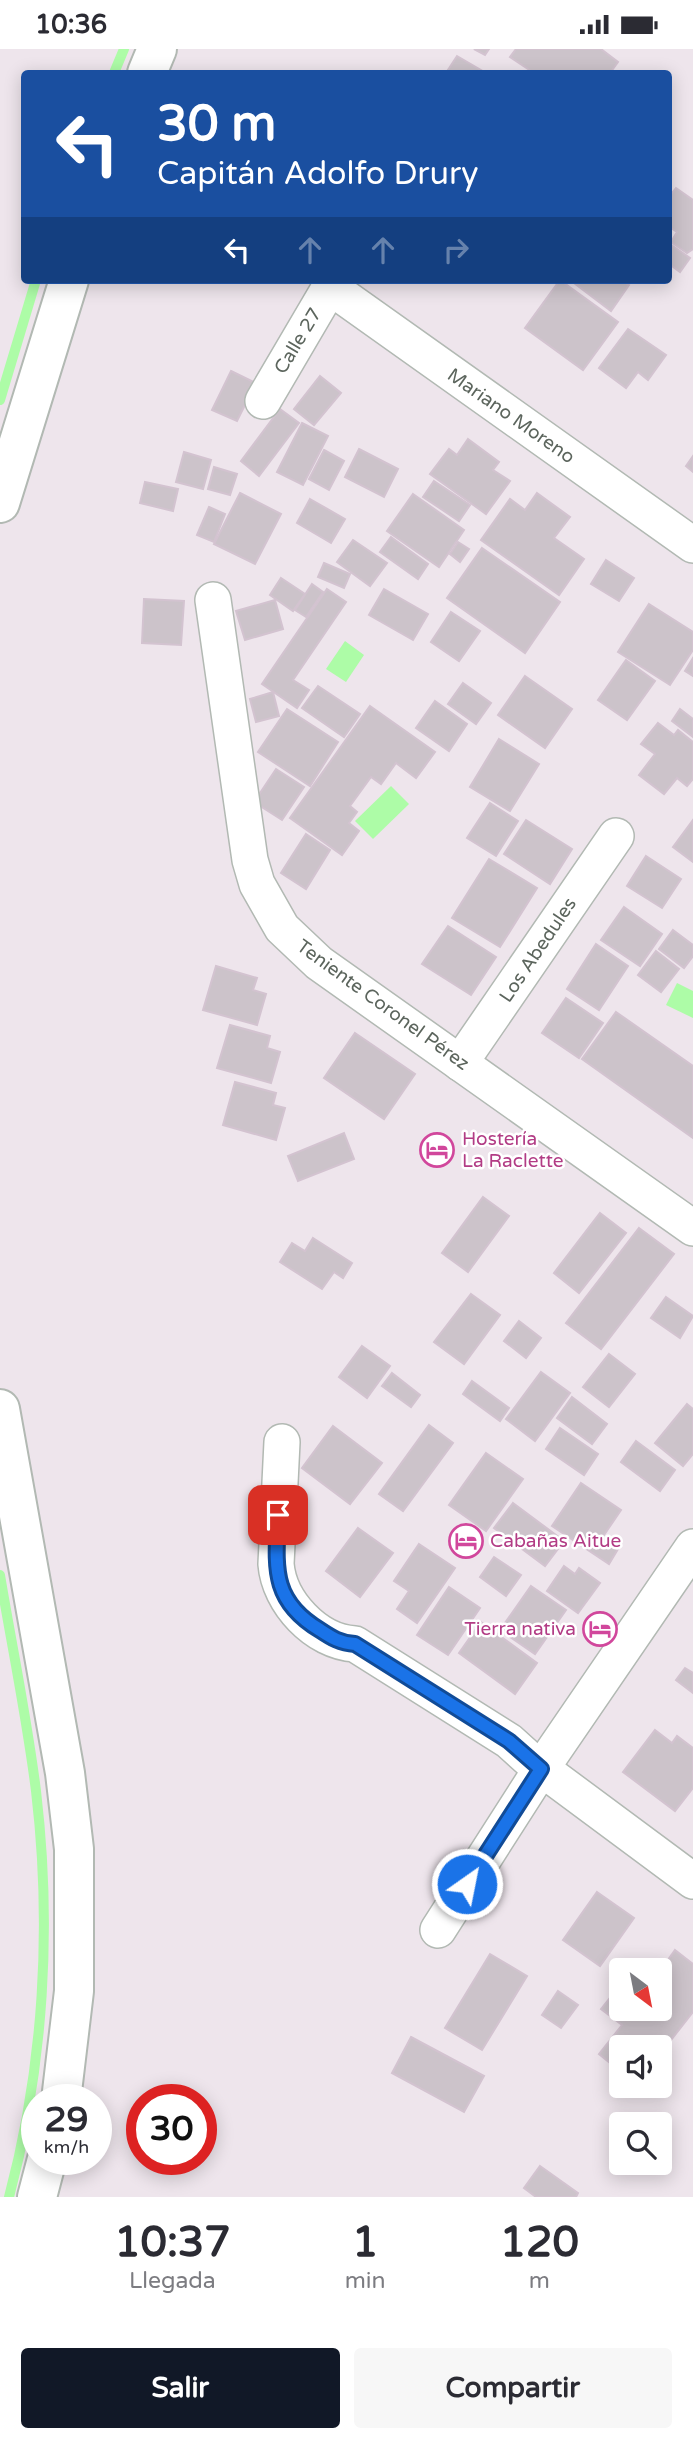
<!DOCTYPE html>
<html lang="es">
<meta charset="utf-8">
<style>
body{margin:0;font-family:"Varela Round",sans-serif;background:#f7f7f7;color:#2b2b33;height:100vh;display:flex;flex-direction:column;font-size:26px;white-space:nowrap}
*{box-sizing:border-box;margin:0}
p{font-size:23px;color:#7c7c81}
.icon{flex:none;width:38px;height:38px;fill:none;stroke:currentColor;stroke-width:2;stroke-linecap:round;stroke-linejoin:round}
.map{position:relative;height:2148px;overflow:hidden}
.side{display:flex;flex-direction:column;background:#fff;flex:1}
.side>*{flex:none}
.guide{position:absolute;left:21px;top:21px;width:651px;height:214px;border-radius:7px;box-shadow:0 4px 18px #0003;background:#1a4fa0;color:#fff;overflow:hidden}
.needle{width:46px;rotate:148deg}
.controls{position:absolute;left:609px;top:1909px;display:grid;gap:14px}
.controls a{display:grid;place-items:center;width:63px;height:63px;border-radius:7px;background:#fff;box-shadow:0 4px 18px #0003;font-size:35px}
.speed{position:absolute;left:21px;top:2035px;display:flex;gap:14px;font-size:35px;font-weight:700;text-align:center}
.speed>*{display:grid;place-content:center;width:91px;height:91px;border-radius:50%;background:#fff;box-shadow:0 4px 18px #0003;line-height:1}
.speed small{font-size:18px;font-weight:400}
.speed .limit{border:10px solid #d22;background:#fff;color:#111}
.pin{position:absolute;display:grid;place-items:center;width:60px;height:60px;color:#fff;margin:-30px;border-radius:14px;box-shadow:0 4px 10px #0006}
.me{position:absolute;width:77px;margin:-38px;rotate:33deg;stroke-linejoin:round;filter:drop-shadow(0 0 5px #0008)}
.turn{display:flex;align-items:center;gap:24px;height:147px;padding:0 21px;font-size:32px}
.turn .icon{width:91px;height:91px;stroke-width:2.5}
.turn b{display:block;font-size:49px;line-height:60px}
.lanes{display:flex;align-items:center;height:66px;padding:0 21px;background:#0003;justify-content:center;gap:35px;direction:ltr}
.lanes .off{opacity:.35}
.eta{display:flex;justify-content:space-evenly;align-items:center;height:119px;text-align:center}
.eta b{font-size:42px;font-weight:700;line-height:49px}
.button{display:flex;gap:14px;margin-top:auto;padding:14px 21px}
.button a{flex:1;height:80px;border-radius:7px;background:#111827;color:#fff;font-size:28px;font-weight:700;line-height:80px;text-align:center}
.button a+a{background:#f7f7f7;color:#2b2b33}
.status{display:flex;justify-content:space-between;align-items:center;height:49px;padding:0 35px;background:#fff;direction:ltr}
.status svg{height:19px;fill:currentColor}
.map>svg:first-child{display:block}
</style>
<div class="status"><b>10:36</b><svg viewBox="0 0 49 12"><path d="M0 12V9h3v3zM5 12V6h3v6zM10 12V3h3v9zM15 12V0h3v12zM26 1h20v11H26zM47 4h2v5h-2z"/></svg></div>
<div class="map">
<svg width="693" height="2148" viewBox="0 0 693 2148">
<rect width="100%" height="100%" fill="#eee5ec"/>
<g fill="#adfca7">
<path d="M345 592 364 606 346 633 326 620Z"/>
<path d="M391 737 409 755 373 790 355 772Z"/>
<path d="M677 934 693 942V969L666 956Z"/>
</g>
<g fill="none" stroke-linecap="round" stroke-linejoin="round">
<g stroke="#adfca7" stroke-width="10">
<path d="M114 24 124 0"/>
<path d="M0 351 36 231"/>
<path d="M0 1526C12 1598 27 1669 36 1742 52 1877 44 2017 9 2148"/>
</g>
</g>
<g fill="#ccc3ca" stroke="#d3c3d0" stroke-width="2">
<path d="M474 0H489L485 6Z"/>
<path d="M516 0H601L618 13 610 24H534L510 8Z"/>
<path d="M457 7 486 24H446Z"/>
<path d="M676 139 693 151V200L687 204 671 193 677 183 668 177V149Z"/>
<path d="M670 195 690 209 680 223 668 214Z"/>
<path d="M560 231 618 273 583 321 525 279Z"/>
<path d="M570 231H621L629 236 611 262Z"/>
<path d="M628 280 666 306 648 331 638 323 626 339 599 319Z"/>
<path d="M231 322 256 334 237 372 212 361Z"/>
<path d="M320 327 341 344 314 376 294 360Z"/>
<path d="M280 360 299 374 259 427 241 412Z"/>
<path d="M302 374 328 387 303 436 277 423Z"/>
<path d="M468 390 499 413 493 421 510 432 486 465 430 425 449 400 457 406Z"/>
<path d="M359 400 398 420 384 448 345 428Z"/>
<path d="M324 401 344 412 329 441 309 430Z"/>
<path d="M184 403 211 411 203 440 176 433Z"/>
<path d="M693 407V423L686 417Z"/>
<path d="M214 418 237 425 230 446 208 440Z"/>
<path d="M434 432 470 456 459 472 423 448Z"/>
<path d="M145 433 178 440 173 462 140 454Z"/>
<path d="M240 444 281 465 255 515 214 495Z"/>
<path d="M537 444 570 468 554 489 584 510 559 546 481 491 510 450 525 461Z"/>
<path d="M413 445 464 481 439 518 387 482Z"/>
<path d="M310 450 345 470 331 494 297 474Z"/>
<path d="M209 458 225 465 214 493 197 486Z"/>
<path d="M391 488 428 515 418 530 380 503Z"/>
<path d="M353 491 387 514 370 537 337 513Z"/>
<path d="M458 493 469 500 460 513 450 505Z"/>
<path d="M482 499 560 553 525 604 447 549Z"/>
<path d="M606 511 634 529 619 552 591 535Z"/>
<path d="M324 514 350 525 344 539 318 528Z"/>
<path d="M281 529 305 545 293 562 270 546Z"/>
<path d="M312 535 323 543 306 568 295 561Z"/>
<path d="M327 540 346 553 293 631 309 641 297 659 262 635Z"/>
<path d="M384 540 428 565 413 591 369 566Z"/>
<path d="M144 550 184 552 181 596 142 594Z"/>
<path d="M275 551 283 580 245 591 236 562Z"/>
<path d="M649 555 693 583V601L670 636 618 603Z"/>
<path d="M451 563 480 582 459 612 431 593Z"/>
<path d="M693 609V627L685 622Z"/>
<path d="M626 611 655 632 627 671 598 651Z"/>
<path d="M525 627 572 660 545 699 498 666Z"/>
<path d="M463 634 491 654 476 675 448 655Z"/>
<path d="M318 637 360 665 344 688 302 659Z"/>
<path d="M273 643 279 667 256 673 250 650Z"/>
<path d="M435 652 467 675 449 702 416 679Z"/>
<path d="M370 657 435 703 416 729 396 714 381 735 371 728 350 757 357 763 349 774 359 782 342 806 290 769Z"/>
<path d="M287 660 338 693 310 737 258 703Z"/>
<path d="M680 660 693 670V688L672 672Z"/>
<path d="M658 674 674 686 678 681 693 693V730L687 737 677 729 664 745 639 726 655 705 641 695Z"/>
<path d="M499 690 539 715 510 762 470 738Z"/>
<path d="M276 720 304 738 282 771 254 753Z"/>
<path d="M490 754 518 772 496 807 467 789Z"/>
<path d="M526 771 572 800 550 835 504 805Z"/>
<path d="M693 771V813L673 798Z"/>
<path d="M306 785 330 801 306 840 281 824Z"/>
<path d="M646 807 681 830 662 859 627 837Z"/>
<path d="M489 810 537 839 500 898 452 869Z"/>
<path d="M624 858 662 885 640 917 601 891Z"/>
<path d="M448 877 496 908 471 946 422 915Z"/>
<path d="M673 881 693 896V907L684 919 659 900Z"/>
<path d="M596 895 628 917 599 961 567 940Z"/>
<path d="M656 902 679 920 661 943 638 926Z"/>
<path d="M216 917 257 929 253 941 266 945 257 976 203 961Z"/>
<path d="M566 949 603 974 579 1009 542 984Z"/>
<path d="M616 963 693 1017V1089L582 1010Z"/>
<path d="M230 976 270 987 267 999 280 1003 271 1034 217 1019Z"/>
<path d="M355 984 415 1025 384 1070 324 1029Z"/>
<path d="M235 1033 276 1044 273 1056 285 1059 276 1091 223 1076Z"/>
<path d="M344 1084 354 1110 298 1132 288 1107Z"/>
<path d="M483 1148 509 1167 468 1223 442 1204Z"/>
<path d="M600 1164 626 1184 579 1244 554 1224Z"/>
<path d="M639 1179 674 1205 601 1300 566 1274Z"/>
<path d="M313 1189 352 1214 343 1229 334 1223 322 1240 280 1213 292 1194 305 1202Z"/>
<path d="M471 1245 500 1266 464 1315 434 1293Z"/>
<path d="M666 1248 693 1267 680 1289 651 1269Z"/>
<path d="M519 1272 541 1289 526 1309 504 1292Z"/>
<path d="M362 1297 390 1317 367 1349 339 1328Z"/>
<path d="M609 1305 635 1325 609 1358 583 1338Z"/>
<path d="M541 1323 570 1344 535 1392 506 1370Z"/>
<path d="M392 1324 420 1346 411 1358 382 1337Z"/>
<path d="M472 1332 509 1359 500 1372 463 1345Z"/>
<path d="M572 1348 607 1375 592 1395 557 1369Z"/>
<path d="M687 1355 693 1360V1405L683 1417 655 1394Z"/>
<path d="M429 1376 453 1394 403 1462 379 1445Z"/>
<path d="M333 1377 382 1414 350 1455 302 1419Z"/>
<path d="M560 1379 598 1405 584 1426 546 1400Z"/>
<path d="M636 1392 675 1421 660 1442 621 1413Z"/>
<path d="M486 1404 523 1430 486 1482 449 1456Z"/>
<path d="M581 1434 621 1461 602 1489 618 1500 609 1515 552 1477Z"/>
<path d="M513 1454 564 1492 545 1517 494 1479Z"/>
<path d="M358 1479 393 1504 360 1548 326 1522Z"/>
<path d="M419 1495 455 1519 417 1574 397 1560 409 1542 394 1532Z"/>
<path d="M494 1508 521 1526 506 1547 480 1528Z"/>
<path d="M564 1517 575 1525 579 1519 600 1534 578 1564 547 1542Z"/>
<path d="M531 1537 566 1561 535 1605 500 1581Z"/>
<path d="M449 1538 480 1559 448 1606 417 1586Z"/>
<path d="M481 1573 537 1614 515 1645 459 1604Z"/>
<path d="M685 1619 693 1624V1644L676 1631Z"/>
<path d="M655 1681 672 1694 677 1687 693 1699V1739L675 1762 623 1723Z"/>
<path d="M597 1843 634 1869 600 1917 563 1891Z"/>
<path d="M675 1901 693 1915V1963L660 2005V1998H621V2023L599 2005 622 1976 601 1960 621 1935V1960H660V1922Z"/>
<path d="M490 1905 527 1927 482 2001 445 1979Z"/>
<path d="M558 1942 578 1956 561 1979 542 1966Z"/>
<path d="M411 1988 484 2027 464 2063 392 2024Z"/>
<path d="M540 2117 578 2144 576 2148H536L524 2139Z"/>
</g>
<g fill="none" stroke-linecap="round" stroke-linejoin="round">
<g stroke="#b2b9b3" stroke-width="38">
<g id="minor">
<path d="M330 238 693 496"/>
<path d="M263 352 334 231"/>
<path d="M213 551 250 811 257 835 282 879 319 914 693 1179"/>
<path d="M460 1014 616 787"/>
<path d="M282 1393 276 1515C279 1553 316 1593 355 1595L509 1692 530 1711 693 1832"/>
<path d="M438 1881 541 1720 693 1498"/>
</g>
</g>
<g stroke="#b2b9b3" stroke-width="42">
<g id="tertiary">
<path d="M147 24 157 0"/>
<path d="M0 454 69 231"/>
<path d="M0 1360 65 1724 74 1800V1942L61 2051"/>
<path d="M37 2148 47 2110"/>
</g>
</g>
<use href="#minor" stroke="#fff" stroke-width="35"/>
<use href="#tertiary" stroke="#fff" stroke-width="38"/>
</g>
<g fill="none" stroke-linecap="round" stroke-linejoin="round">
<g stroke="#114b97" stroke-width="18">
<path id="route" d="M278 1466C276 1517 270 1551 320 1581 332 1589 340 1594 355 1595L509 1692 541 1720 467 1835"/>
</g>
<use href="#route" stroke="#1a73e8" stroke-width="12"/>
</g>
<defs>
<g id="hotel-ring" transform="scale(1.75)"><circle r="9.5" fill="#fff" stroke="#d1479c" stroke-width="1.5"/><path d="M-6-4.5h1.5V1H6V5H4.5V3h-9V5H-6ZM-4 0a1.8 1.8 0 1 1 3.6 0ZM.5 0V-2.5h3Q6-2.5 6 0Z" fill="#d1479c"/></g>
</defs>
<g fill-rule="evenodd">
<use href="#hotel-ring" x="437" y="1101"/>
<use href="#hotel-ring" x="466" y="1492"/>
<use href="#hotel-ring" x="600" y="1580"/>
</g>
<g text-anchor="middle" dominant-baseline="central" stroke-width="5" stroke-linejoin="round" paint-order="stroke">
<g font-size="19" fill="#5c655d" stroke="#fff">
<text transform="translate(298 292) rotate(-59)">Calle 27</text>
<text transform="translate(511 367) rotate(35)">Mariano Moreno</text>
<text transform="translate(538 901) rotate(-56)">Los Abedules</text>
<text transform="translate(383 956) rotate(36)">Teniente Coronel Pérez</text>
</g>
<g font-size="19" fill="#b23c85" stroke="#fff" text-anchor="start">
<text x="462" y="1090">Hostería<tspan x="462" dy="22">La Raclette</tspan></text>
<text x="490" y="1492">Cabañas Aitue</text>
<text x="576" y="1580" text-anchor="end">Tierra nativa</text>
</g>
</g>
</svg>
<div class="controls">
<a><svg class="needle" viewBox="-14 -14 28 28"><path d="M0-13l5 13h-10z" fill="#e53935"/><path d="M0 13l5-13h-10z" fill="#7c7c81"/></svg></a>
<a><svg class="icon" aria-label="sound" viewBox="0 0 24 24"><path d="M4 9h4l5-4v14l-5-4H4zM17 9q2 3 0 6"/></svg></a>
<a><svg class="icon" aria-label="search" viewBox="0 0 24 24"><circle cx="10" cy="10" r="6"/><path d="M15 15l6 6"/></svg></a>
</div>
<div class="speed"><div>29<small>km/h</small></div><div class="limit">30</div></div>
<div class="pin" style="left:278px;top:1466px;background:#d93025"><svg class="icon" aria-label="arrive" viewBox="0 0 24 24"><path d="M6 21V4h12l-3 4 3 4H6"/></svg></div>
<svg class="me" style="left:467px;top:1835px" viewBox="-20 -20 40 40"><circle r="17" fill="#1a73e8" stroke="#fff" stroke-width="3"/><path d="M0-11L8 9 0 5-8 9z" fill="#fff"/></svg>
<div class="guide">
<div class="turn"><svg class="icon" aria-label="left" viewBox="0 0 24 24"><path d="M17 20v-9H6M10 6l-5 5 5 5"/></svg><div><b>30 m</b>Capitán Adolfo Drury</div></div>
<div class="lanes"><svg class="icon" aria-label="left" viewBox="0 0 24 24"><path d="M17 20v-9H6M10 6l-5 5 5 5"/></svg><svg class="icon off" aria-label="ahead" viewBox="0 0 24 24"><path d="M12 20V5M6 11l6-6 6 6"/></svg><svg class="icon off" aria-label="ahead" viewBox="0 0 24 24"><path d="M12 20V5M6 11l6-6 6 6"/></svg><svg class="icon off" aria-label="right" viewBox="0 0 24 24"><path d="M7 20v-9h11M14 6l5 5-5 5"/></svg></div>
</div>
</div>
<section class="side">
<div class="eta">
<div><b>10:37</b><p>Llegada</p></div>
<div><b>1</b><p>min</p></div>
<div><b>120</b><p>m</p></div>
</div>
<div class="button"><a>Salir</a><a>Compartir</a></div>
</section>
